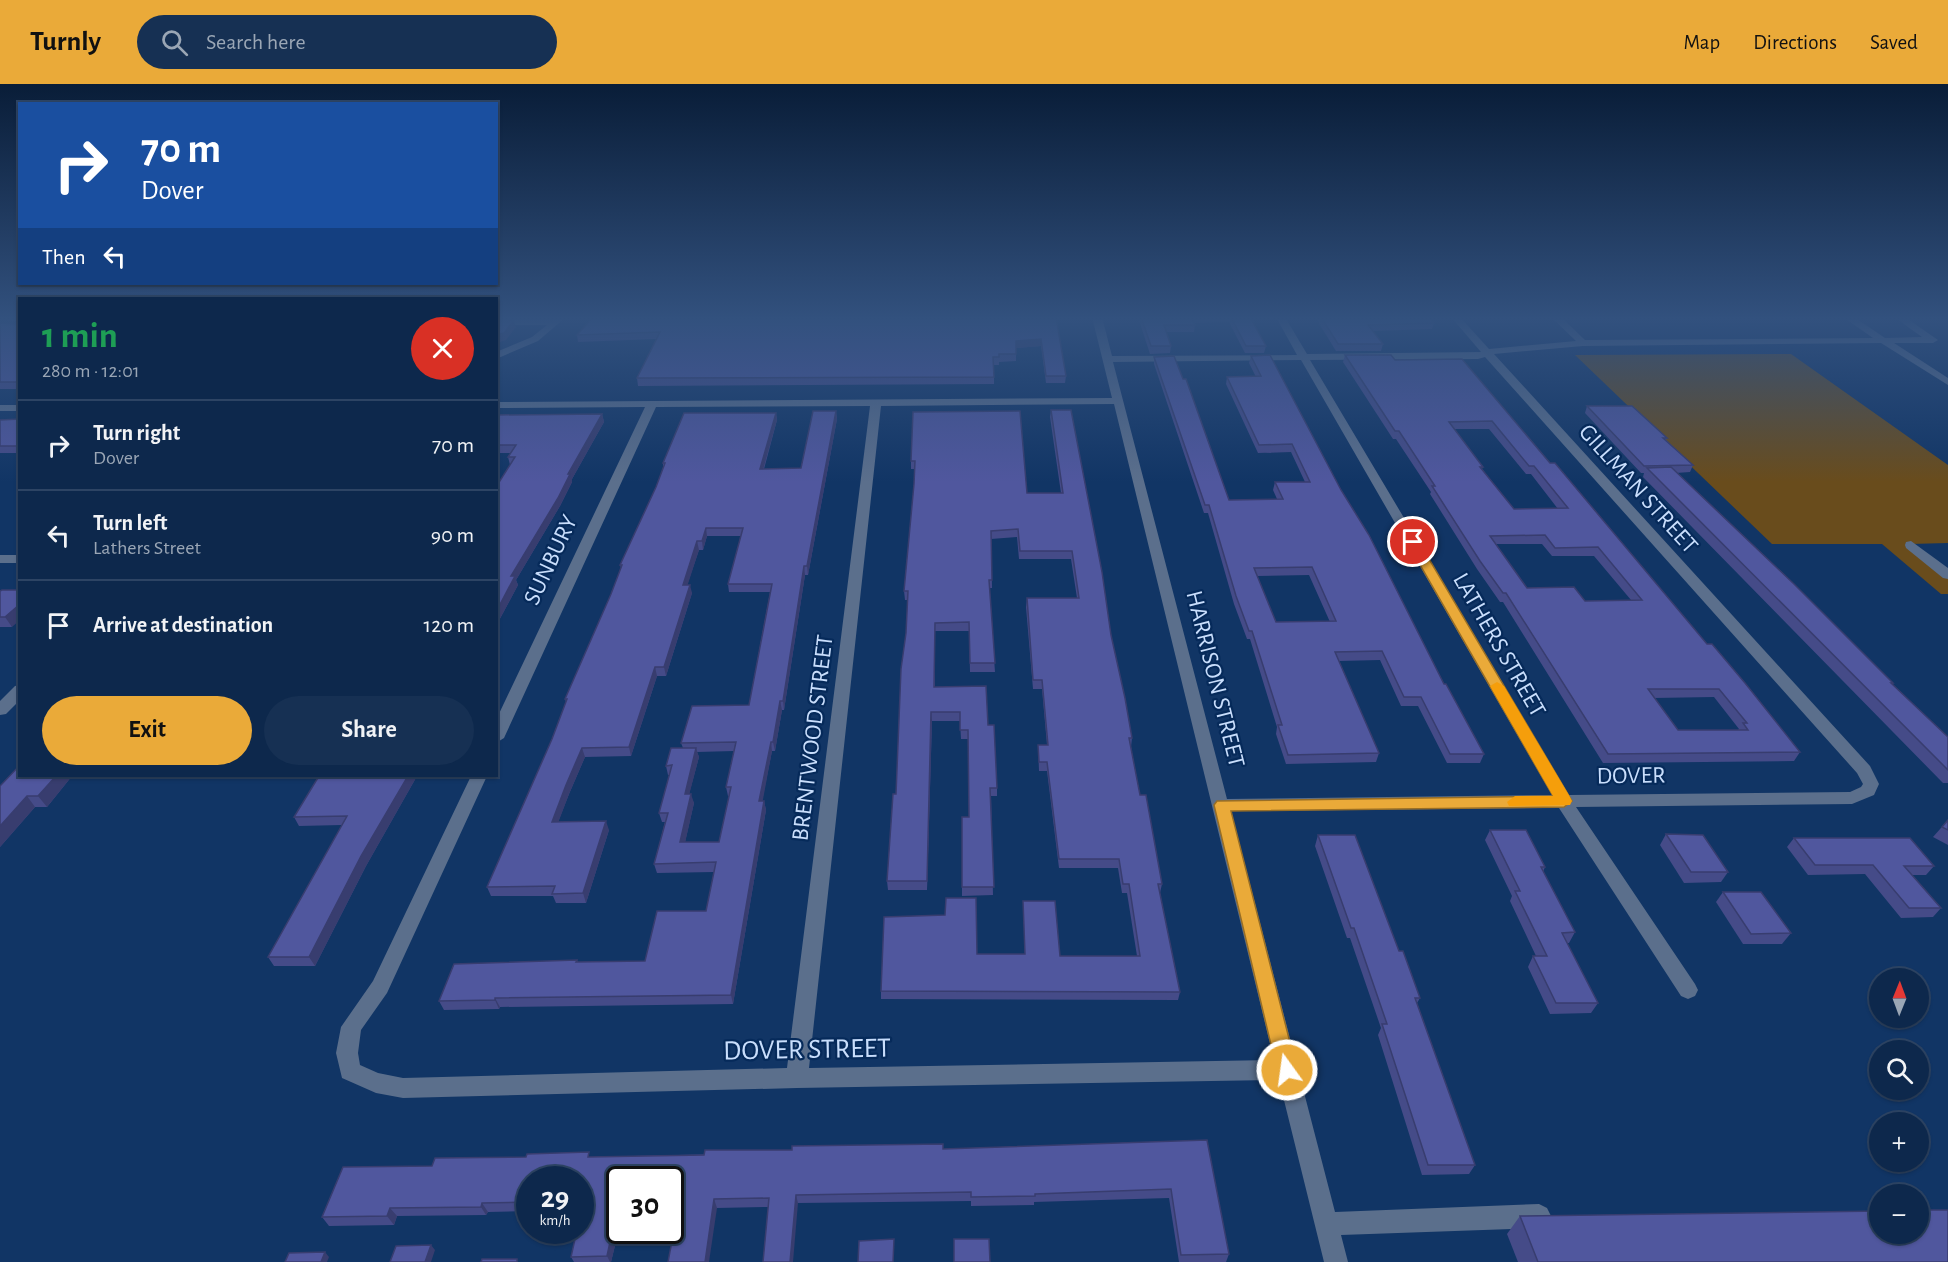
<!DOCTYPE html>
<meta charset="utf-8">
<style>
body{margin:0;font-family:"Alegreya Sans",sans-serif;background:#163053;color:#f1f3f6;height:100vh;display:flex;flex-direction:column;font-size:22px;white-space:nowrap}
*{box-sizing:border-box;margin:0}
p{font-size:20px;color:#9aa6b5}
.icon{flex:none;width:33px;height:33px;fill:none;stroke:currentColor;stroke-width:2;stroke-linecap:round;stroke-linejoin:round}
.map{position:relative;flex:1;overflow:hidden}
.panel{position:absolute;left:18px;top:213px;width:480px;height:480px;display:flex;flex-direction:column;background:#0d284c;border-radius:0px;box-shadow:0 2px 4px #0004,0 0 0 2px #2d4464}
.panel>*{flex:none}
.banner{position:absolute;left:18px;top:18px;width:480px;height:183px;border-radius:0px;box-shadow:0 2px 4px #0004,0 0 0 2px #2d4464;background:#1a4fa0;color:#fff;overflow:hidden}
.needle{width:39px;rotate:1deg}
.controls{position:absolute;left:1869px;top:884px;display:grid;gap:12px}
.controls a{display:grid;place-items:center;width:60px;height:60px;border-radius:50%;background:#0d284c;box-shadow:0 2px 4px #0004,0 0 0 2px #2d4464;font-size:30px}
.speed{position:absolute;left:516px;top:1082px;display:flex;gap:12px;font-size:30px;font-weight:700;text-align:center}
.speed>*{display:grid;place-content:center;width:78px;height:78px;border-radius:50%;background:#0d284c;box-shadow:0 2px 4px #0004,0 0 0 2px #2d4464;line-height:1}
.speed small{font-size:15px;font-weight:400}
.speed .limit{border:3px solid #111;border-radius:9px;background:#fff;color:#111}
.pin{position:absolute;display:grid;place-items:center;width:51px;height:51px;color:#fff;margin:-26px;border:3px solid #fff;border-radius:50%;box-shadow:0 2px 6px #0007}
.me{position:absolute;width:66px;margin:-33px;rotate:346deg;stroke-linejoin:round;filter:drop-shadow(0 0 4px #0008)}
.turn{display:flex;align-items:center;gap:21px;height:126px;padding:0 24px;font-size:27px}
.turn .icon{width:78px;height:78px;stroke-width:2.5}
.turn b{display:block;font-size:42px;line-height:51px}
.then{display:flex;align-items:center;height:57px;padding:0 24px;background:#0003;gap:12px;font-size:22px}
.round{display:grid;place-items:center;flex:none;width:63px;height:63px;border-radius:32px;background:#163053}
.headline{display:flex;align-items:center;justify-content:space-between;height:102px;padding:0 24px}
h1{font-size:36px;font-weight:700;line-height:45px;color:#1e9e55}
.button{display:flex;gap:12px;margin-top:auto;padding:12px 24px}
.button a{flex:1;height:69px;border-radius:36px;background:#eaaa39;color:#111;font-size:24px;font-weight:700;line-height:69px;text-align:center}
.button a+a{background:#163053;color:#f1f3f6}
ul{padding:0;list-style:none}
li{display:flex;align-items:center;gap:18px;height:90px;padding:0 24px;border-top:2px solid #2d4464}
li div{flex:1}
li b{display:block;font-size:22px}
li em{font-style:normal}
header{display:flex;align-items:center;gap:36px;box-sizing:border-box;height:84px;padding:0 30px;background:#eaaa39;color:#111}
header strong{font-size:28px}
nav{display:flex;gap:33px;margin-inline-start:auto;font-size:21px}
.search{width:420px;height:54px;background:#163053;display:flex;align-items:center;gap:15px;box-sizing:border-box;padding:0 21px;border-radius:33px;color:#9aa6b5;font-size:22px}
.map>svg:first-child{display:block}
</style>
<header>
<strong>Turnly</strong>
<div class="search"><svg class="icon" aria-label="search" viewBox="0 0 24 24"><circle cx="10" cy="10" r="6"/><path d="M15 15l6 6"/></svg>Search here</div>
<nav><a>Map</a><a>Directions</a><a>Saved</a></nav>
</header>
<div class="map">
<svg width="1948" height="1178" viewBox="0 0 1948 1178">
<rect width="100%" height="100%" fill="#113565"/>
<path fill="#694c1c" d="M1791 270 1948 381V459L1910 460 1948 492V510H1941L1882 460H1772L1575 271Z"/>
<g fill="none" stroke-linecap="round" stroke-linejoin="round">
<g fill="#5b6f8c" fill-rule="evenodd">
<path d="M556 233H566L538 257 496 275V268L532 253 547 241H496V235H554Z"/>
<path d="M1092 233H1102L1112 272 1297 271 1276 233H1285L1307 270 1481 268 1451 233H1460L1489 265 1576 257 1551 233H1561L1585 256 1873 254 1843 233H1854L1885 254 1922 253 1894 233H1905L1938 256 1933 259H1894L1948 294V301L1881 259 1583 262 1494 270 1870 682 1879 700 1874 711 1852 720 1576 723 1695 900 1698 906 1695 912 1688 915 1681 912 1559 724 1231 727 1335 1128 1539 1120 1547 1124 1551 1132 1547 1140 1539 1144 1341 1151 1348 1178H1324L1279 996 797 1004 403 1014 376 1009 342 994 336 969 341 943 373 897 471 692H487L387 909 361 946 358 969 360 981 378 989 403 994 787 984 870 322 656 323 504 654 496 659V636L645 323 496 324V318L1112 314ZM1485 273 1857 689 1863 700 1861 703 1850 708 1569 711 1310 276 1478 275ZM1301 276 1552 711 1227 715 1113 278ZM1114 320 1274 976 809 984 881 322Z"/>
<rect x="0" y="321" width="20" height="6"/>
<path d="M1911 457 1948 484V495L1943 494 1906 464 1905 461 1906 458Z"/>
<rect x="0" y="471" width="20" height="8"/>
<path d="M20 601V616L6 630 0 631V617L15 602Z"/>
</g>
</g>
<g fill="#454b88" fill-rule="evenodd">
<path d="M0 233H20V305H0V239L16 240 17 237 0 236Z"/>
<path d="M593 233H1056L1066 292 1065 299H1046L1041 262 1016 264V277L999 278V281H994V300L638 302 637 294 656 255 578 258 577 251Z"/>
<path d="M1138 233H1250L1266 262 1264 269H1245L1229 238 1194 239 1195 241 1194 248H1166L1171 262 1170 269 1150 270Z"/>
<path d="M1315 233H1429L1434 239 1432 245 1373 247 1383 260 1381 267H1336Z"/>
<path d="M1345 271 1395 276 1462 275 1550 379 1707 560 1800 668 1794 677 1603 679 1503 518H1500L1477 485 1430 410 1431 408 1396 355H1393L1343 278ZM1454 345H1489L1526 390H1531L1558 425H1514L1482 385 1483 383ZM1496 460H1542L1552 472H1594L1631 516 1585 517 1527 504ZM1714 613 1739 645 1738 646H1678L1654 614Z"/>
<path d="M1251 272 1484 670 1480 679H1447L1418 622H1401L1380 576 1339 577 1379 669 1376 678 1286 680 1276 650 1277 643 1250 555H1247L1234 520 1208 429H1204L1154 280V273L1183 295 1229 416 1277 415 1273 406 1275 398H1305L1291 368 1258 369 1226 300 1227 293H1256L1249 279ZM1309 491 1330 538H1276L1257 492Z"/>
<path d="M1587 322 1667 354 1666 356 1693 381 1690 388 1676 389 1893 599 1892 600 1948 653V699H1943L1643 393 1644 389H1641L1585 329Z"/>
<path d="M1051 326 1111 551 1132 654 1131 663 1140 711 1162 800 1160 809 1180 908 1178 916 881 915V907L977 870H1025L1023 817 1060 872H1137L1127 809H1122L1118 784H1059L1047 687H1039L1038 661H1047L1042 605H1033L1026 523 1027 514H1077L1071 475H1019L1017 453 991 455 992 504H989L995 588H970L969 547H935V603L988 641 997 704V712H991L993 811 962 812V733H969L968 655H961L960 637H932L927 806H888L887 797 896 710 906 549 908 516H905L904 507 914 400V385H911V377L913 328 1027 409H1061L1050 333Z"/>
<path d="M836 327 837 335 808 491H805L784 626H782L775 667H772L762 717H764L766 726 733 920 500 923 499 925 444 926 439 917 577 876 578 878 645 877 706 827 714 788 657 789 654 780 665 738H662L659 729 670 691H668L666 682 683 664 681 659 749 621 770 508H729L728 500 741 452H707L703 466H699L687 501 692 509 666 592H657L631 672 585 673 569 710 558 738 609 746 586 819H556L553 812H491L487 803 552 655 566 618 565 615 611 510 621 484 620 481 656 403 663 384V379L776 329 777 336 764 385 801 384ZM734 667 726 703 728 712H729L719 758H685L694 719 689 710 699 673 697 668Z"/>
<path d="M602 330 604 338 572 395V398L560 422 516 496 518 501 496 542V403L510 381 508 373 511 369H496V331Z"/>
<path d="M20 335V369H0V336Z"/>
<path d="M0 507 12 543H0Z"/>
<path d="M20 692H72L47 723H35L0 763V702Z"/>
<path d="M319 692H417L366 782 315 882H274L268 873 342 741 299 742 294 733Z"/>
<path d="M1948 736V761L1933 753Z"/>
<path d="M1490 746 1545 783 1543 788 1575 848 1569 859H1567L1598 919 1591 929 1550 930 1528 883 1533 872H1536L1510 817 1512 812 1485 756Z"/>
<path d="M1666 750 1728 788 1721 798 1684 799 1660 761Z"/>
<path d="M1318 751 1399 867 1420 914 1417 919 1475 1081 1469 1090 1422 1091 1378 951 1381 944 1350 854H1347L1315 762Z"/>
<path d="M1794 754 1934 782 1926 791H1912L1941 824 1933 833 1901 834 1865 790 1808 791 1787 763Z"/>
<path d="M1723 808 1791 849 1782 860H1743L1716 818Z"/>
<path d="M1207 1056 1229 1170 1226 1178H1179L1169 1114 1034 1118V1121L971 1122V1117L798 1119 768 1123 717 1124 670 1129V1095H620V1141L611 1178H574L571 1173 582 1126H580V1095H530V1127L488 1128 486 1131 397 1132 394 1141 329 1142 322 1133 432 1082 591 1073 943 1065Z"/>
<path d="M1520 1132 1948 1178H1518L1507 1150Z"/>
</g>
<g fill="#383d6f">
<path d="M514 236 516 243 506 256 497 259 496 251Z"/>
<path d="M1041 255V262L1015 264 1016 257Z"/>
<path d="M836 327 837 335 808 491 807 482Z"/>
<path d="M776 329 777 336 761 393 760 385Z"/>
<path d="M602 330 604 338 572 395V398L560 422 516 496 518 501 496 542V528L511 492Z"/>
<path d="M706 444 707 452 703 466 702 457Z"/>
<path d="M697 457 699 466 685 509 683 501Z"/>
<path d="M804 482 805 491 784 626 783 617Z"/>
<path d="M690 501 692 509 666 592 664 583Z"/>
<path d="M20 520V536L12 543 5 533Z"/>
<path d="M655 583 657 592 631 672 629 663Z"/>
<path d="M780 617 782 626 775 667 773 658Z"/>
<path d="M931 628 932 637 927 806V797Z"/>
<path d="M771 658 772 667 761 726 759 717Z"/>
<path d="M582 664 585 673 569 710 555 747 552 738 566 701Z"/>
<path d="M696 664 699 673 687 719 685 710Z"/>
<path d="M56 692H72L47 723 38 712Z"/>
<path d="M408 692H417L366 782 315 882 309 873 361 772Z"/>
<path d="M691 710 694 719 683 768 680 758Z"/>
<path d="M27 712 35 723 0 763V742Z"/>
<path d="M764 717 766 726 733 920 731 911Z"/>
<path d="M606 737 609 746 586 819 583 809Z"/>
<path d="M495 914 500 923 499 925 495 916Z"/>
<path d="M796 1111 798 1119 793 1178H790Z"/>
<path d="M714 1115 717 1124 709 1178H705Z"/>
<path d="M482 1119 488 1128 486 1131 481 1123Z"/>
<path d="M618 1121 620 1124V1141L611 1178H610L607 1172Z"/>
<path d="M390 1124 397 1132 394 1141 387 1132Z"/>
<path d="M431 1161 435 1166 431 1178H425Z"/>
<path d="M325 1168 329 1173 327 1178H321Z"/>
</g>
<g fill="#50579e" stroke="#383d6f" stroke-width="1.5" fill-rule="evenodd">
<path d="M18 233H20V298H0V239L16 240Z"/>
<path d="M593 233H1056L1066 292H1046L1041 255 1016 257V270H999V273H993L994 293 637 294 660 248 577 251Z"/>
<path d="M1141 233H1191L1195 241H1164L1171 262H1151Z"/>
<path d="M1231 233H1250L1266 262H1246Z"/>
<path d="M1321 233H1429L1434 239 1368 241 1383 260H1338Z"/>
<path d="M496 235 514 236 504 249 496 251Z"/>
<path d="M1270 271 1341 406 1369 451 1444 600H1446L1484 670H1450L1421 613H1404L1382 567 1335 568 1379 669 1288 671 1278 641H1282L1252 547H1249L1236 512 1209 421H1205L1154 273 1174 272 1183 295H1186L1229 416 1283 415 1275 398H1310L1292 360 1259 361 1227 293 1261 292 1251 272ZM1312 483 1336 537 1276 538 1254 484Z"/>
<path d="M1345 271H1391L1395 276 1462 275 1550 379H1555L1707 560H1712L1745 599 1800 668 1608 670 1506 509H1503L1480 477 1432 402H1435L1399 347H1395ZM1492 337 1529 382H1534L1568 424 1514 425 1480 383H1483L1449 338ZM1545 451 1555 464 1598 463 1642 516 1585 517 1574 503 1527 504 1490 452ZM1648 605H1719L1747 639H1743L1748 646H1678Z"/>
<path d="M1587 322H1632L1667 354H1663L1693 381 1644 382Z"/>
<path d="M1051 326H1071L1102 488 1111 551 1125 614 1132 654H1129L1140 711H1146L1162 800H1158L1180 908 881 907 884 833 945 831 946 814H976L977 870H1025L1023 817H1055L1060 872H1140L1129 800H1123L1119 775H1059L1047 678H1039L1038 661H1048L1042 596H1033L1027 514H1079L1072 467H1020L1018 445 991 447 992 496H989L995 579H970L969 538 935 539 934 603 986 602 988 641H994L997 704H990L994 803H962V733H969L968 646H960V628H931L927 797H887L893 710H896L901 585 906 549 908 507H904L914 400 915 377H911L913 328 1020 327 1027 409H1063Z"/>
<path d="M813 327H836L807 482H804L783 617H780L773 658H771L759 717H764L731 911 495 914V916L439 917 454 880 577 876 576 878 645 877 657 827H706L716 778 654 780 668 729H659L672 681 666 682 671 664H696L685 710H691L680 758H719L731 703H726L736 658 681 659 692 622 749 621 772 500H728L743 444H706L702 457H697L683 501H690L664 583H655L629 663 582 664 566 701 552 738 606 737 583 809 552 810 555 802 487 803 552 655 567 615H565L611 510 622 481H620L656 403 665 379H663L684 329H776L760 385 801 384Z"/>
<path d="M602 330 568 390H570L558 414 511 492H515L496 528V403L515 373H508L516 361H496V331Z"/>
<path d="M20 335V362H0V336Z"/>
<path d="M1671 383 1794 500 1893 599H1891L1948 653V686L1647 384Z"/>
<path d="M2 506H20V520L5 533H0V507Z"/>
<path d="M20 681V692H56L38 712H27L0 742V702Z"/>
<path d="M319 692H408L361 772 309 873H268L347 732 294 733Z"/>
<path d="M1948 736V746L1942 743Z"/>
<path d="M1490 746H1526L1545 783H1541L1575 848 1562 849 1598 919H1556L1533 872H1547L1515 807H1520Z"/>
<path d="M1666 750 1703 751 1728 788H1691Z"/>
<path d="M1318 751H1355L1399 867H1403L1420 914H1415L1475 1081H1428L1382 940H1387L1354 844H1351Z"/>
<path d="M1794 754H1910L1934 782H1904L1941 824H1909L1873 781H1815Z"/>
<path d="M1723 808H1761L1791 849 1751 850Z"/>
<path d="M1207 1056 1229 1170 1181 1171 1171 1105 1035 1110V1112L971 1113V1108L796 1111 790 1178H763L769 1114 714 1115 705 1178H668L679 1120H670V1095H620V1121H618L607 1172 571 1173 577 1146H580V1133L584 1117H580V1095H530V1118L482 1119 481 1123 390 1124 387 1132 322 1133 343 1083 432 1082 435 1074 526 1073 527 1070 589 1068 588 1073 704 1071 705 1066H792V1062L943 1060V1065Z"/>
<path d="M1918 1126H1948V1178H1538L1520 1132 1880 1127V1149H1918Z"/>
<path d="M894 1155 893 1178H858L859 1157Z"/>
<path d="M954 1155H989L990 1178H954Z"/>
<path d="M431 1161 425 1178H390L396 1162Z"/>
<path d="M325 1168 321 1178H285L289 1169Z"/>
<path d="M482 1175H517V1178H481Z"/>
</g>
<linearGradient id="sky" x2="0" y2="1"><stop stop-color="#091d38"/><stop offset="0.59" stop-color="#32517e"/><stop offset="1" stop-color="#32517e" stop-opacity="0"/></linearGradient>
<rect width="1948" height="398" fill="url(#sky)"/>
<path fill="#eaaa39" stroke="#986e25" stroke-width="1.5" d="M1413 455 1419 458 1572 717 1564 723 1231 727 1297 986 1294 993 1287 995 1280 993 1277 986 1214 721 1217 717 1553 712 1407 458Z"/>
<path fill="#f59e0b" d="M1497 598 1504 602 1570 713 1572 717 1570 721 1509 722 1507 718 1515 712H1553L1490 602Z"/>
<g text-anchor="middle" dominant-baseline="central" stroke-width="4.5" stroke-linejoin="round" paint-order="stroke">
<g font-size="24" fill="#c9defc" stroke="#062a5a">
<text transform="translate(1638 405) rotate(48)">GILLMAN STREET</text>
<text transform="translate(551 476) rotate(-65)">SUNBURY</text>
<text transform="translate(1499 561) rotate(60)">LATHERS STREET</text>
<text transform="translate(1215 595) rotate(76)">HARRISON STREET</text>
<text transform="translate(813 654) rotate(-83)">BRENTWOOD STREET</text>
<text transform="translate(1631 692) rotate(-1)">DOVER</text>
</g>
<g font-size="28" fill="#c9defc" stroke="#062a5a">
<text transform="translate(807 966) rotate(-1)">DOVER STREET</text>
</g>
</g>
</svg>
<div class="controls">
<a><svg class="needle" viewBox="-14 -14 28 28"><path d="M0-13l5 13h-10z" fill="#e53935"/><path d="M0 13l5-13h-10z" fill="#9aa6b5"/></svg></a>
<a><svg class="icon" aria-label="search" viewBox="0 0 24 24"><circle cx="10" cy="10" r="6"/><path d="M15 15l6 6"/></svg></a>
<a>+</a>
<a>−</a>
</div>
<div class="speed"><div>29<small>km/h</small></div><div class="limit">30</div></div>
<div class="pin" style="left:1413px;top:458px;background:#d93025"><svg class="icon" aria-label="arrive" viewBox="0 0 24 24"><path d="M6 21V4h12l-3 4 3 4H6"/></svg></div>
<svg class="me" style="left:1287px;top:986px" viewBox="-20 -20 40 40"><circle r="17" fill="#eaaa39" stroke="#fff" stroke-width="3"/><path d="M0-11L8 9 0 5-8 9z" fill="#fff"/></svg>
<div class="banner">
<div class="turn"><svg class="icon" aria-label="right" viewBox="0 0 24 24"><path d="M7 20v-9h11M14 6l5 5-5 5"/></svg><div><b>70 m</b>Dover</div></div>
<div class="then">Then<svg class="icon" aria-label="left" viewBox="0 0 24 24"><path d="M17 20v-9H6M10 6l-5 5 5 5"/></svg></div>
</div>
<section class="panel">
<div class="headline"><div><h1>1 min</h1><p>280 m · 12:01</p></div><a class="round" style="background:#d93025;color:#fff"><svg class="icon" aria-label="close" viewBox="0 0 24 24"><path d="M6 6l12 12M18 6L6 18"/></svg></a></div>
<ul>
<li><svg class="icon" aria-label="right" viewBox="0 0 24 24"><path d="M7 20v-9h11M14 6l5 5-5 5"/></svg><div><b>Turn right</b><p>Dover</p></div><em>70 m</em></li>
<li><svg class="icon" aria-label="left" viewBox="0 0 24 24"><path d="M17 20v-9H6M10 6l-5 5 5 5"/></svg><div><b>Turn left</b><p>Lathers Street</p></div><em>90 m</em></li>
<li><svg class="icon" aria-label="arrive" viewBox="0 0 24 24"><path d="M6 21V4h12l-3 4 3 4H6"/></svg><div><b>Arrive at destination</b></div><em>120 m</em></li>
</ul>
<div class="button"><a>Exit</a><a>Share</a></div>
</section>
</div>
